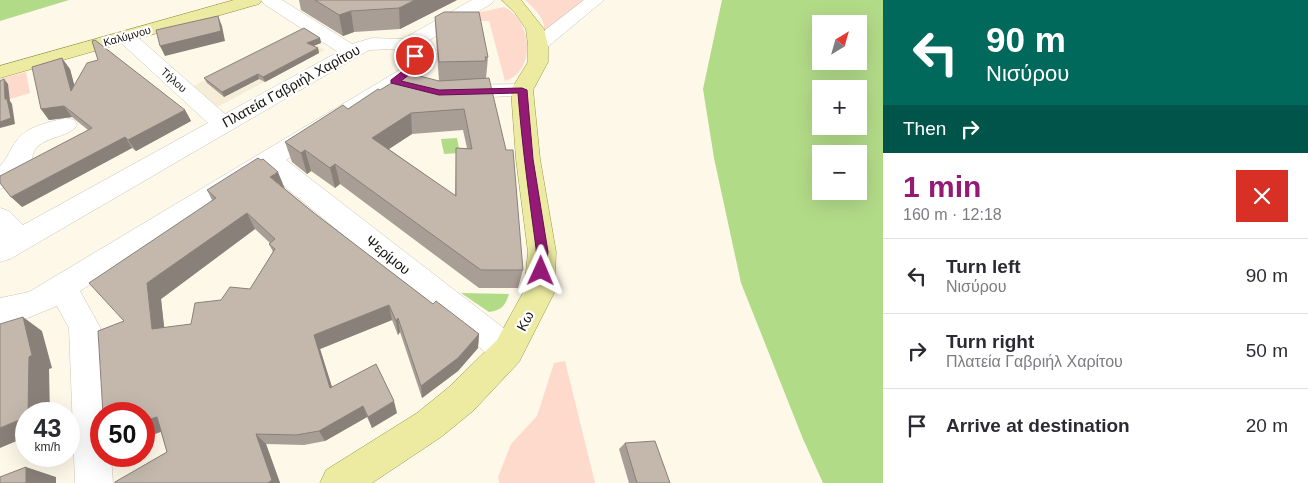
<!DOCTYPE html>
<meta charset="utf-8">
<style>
body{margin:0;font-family:Helvetica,sans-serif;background:#f7f7f7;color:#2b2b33;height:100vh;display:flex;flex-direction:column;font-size:19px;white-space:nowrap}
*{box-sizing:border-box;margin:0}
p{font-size:16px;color:#7c7c81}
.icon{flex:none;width:28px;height:28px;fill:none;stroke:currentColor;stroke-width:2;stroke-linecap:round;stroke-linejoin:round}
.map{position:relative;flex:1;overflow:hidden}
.details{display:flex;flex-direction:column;background:#fff;width:425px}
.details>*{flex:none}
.hud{background:#00695c;color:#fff;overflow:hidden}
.needle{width:32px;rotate:37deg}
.tools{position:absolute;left:812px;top:15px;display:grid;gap:10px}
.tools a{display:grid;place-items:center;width:55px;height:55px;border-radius:0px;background:#fff;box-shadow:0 5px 20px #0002;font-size:25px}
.speed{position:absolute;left:15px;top:402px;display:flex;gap:10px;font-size:25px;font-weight:700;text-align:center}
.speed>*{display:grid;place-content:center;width:65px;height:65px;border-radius:50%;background:#fff;box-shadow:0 5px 20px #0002;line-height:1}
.speed small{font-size:12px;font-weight:400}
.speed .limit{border:8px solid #d22;background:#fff;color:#111}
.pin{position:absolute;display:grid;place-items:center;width:42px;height:42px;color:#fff;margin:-21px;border:2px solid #fff;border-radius:50%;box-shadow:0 1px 5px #0007}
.me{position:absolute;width:55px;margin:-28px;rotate:1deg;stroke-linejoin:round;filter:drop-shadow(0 0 4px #0008)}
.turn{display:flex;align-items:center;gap:18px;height:105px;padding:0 20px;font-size:22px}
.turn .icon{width:65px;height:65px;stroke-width:2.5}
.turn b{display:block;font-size:35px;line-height:42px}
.then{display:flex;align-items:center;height:48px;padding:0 20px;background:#0003;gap:10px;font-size:19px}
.round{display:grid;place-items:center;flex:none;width:52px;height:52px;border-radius:0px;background:#f7f7f7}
.head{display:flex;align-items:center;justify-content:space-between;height:85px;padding:0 20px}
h1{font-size:30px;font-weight:800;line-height:38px;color:#941a76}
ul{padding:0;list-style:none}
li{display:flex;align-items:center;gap:15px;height:75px;padding:0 20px;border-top:1px solid #e1e1e2}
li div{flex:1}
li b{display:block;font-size:19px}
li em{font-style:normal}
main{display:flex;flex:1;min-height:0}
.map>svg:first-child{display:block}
</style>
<main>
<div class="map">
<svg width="883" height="483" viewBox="0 0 883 483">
<rect width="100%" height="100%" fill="#fef8e9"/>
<path fill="#f6edd7" d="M298 33 325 50 217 107 193 86Z"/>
<g fill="#fddacb">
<path d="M525 0H588L544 31C546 19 534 8 525 0Z"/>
<path d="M504 7C532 20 537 71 505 81L489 21H467L476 13Z"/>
<path d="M26 72 30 93 0 102V79Z"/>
<path d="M565 361 595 483H499L498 477 511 444 537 416 554 363Z"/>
</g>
<g fill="#b2db88" fill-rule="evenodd">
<path d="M0 0H69L0 21Z"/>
<path d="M722 0H883V483H823L803 439 741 283 714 158 703 89ZM821 24H859V61H821ZM821 89H859V126H821ZM821 154H859V191H821Z"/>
<path d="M457 138 460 153 444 154 441 139Z"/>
<path d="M461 293 509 294C505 306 502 310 489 312Z"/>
</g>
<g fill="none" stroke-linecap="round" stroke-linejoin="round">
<g stroke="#cbc5b6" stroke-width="1">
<g id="minor">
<path d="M261 0H282L352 44 372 38 403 39 472 0H494L491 4 419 46 426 56 424 64 412 79 286 160 519 340 524 351 519 362 508 366 497 362 267 172 80 291 100 327 107 414H101V456H111L113 483H75L69 328 57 306 20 321 0 324V298L29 292 398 71 404 63 406 56 394 49 369 50 10 259 0 262V208L9 211 23 225 208 123 119 41 117 37 119 33 126 31 133 33 225 114 338 52 264 4Z"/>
<path d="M584 0H604L545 49 538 51 531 49 528 45 531 41Z"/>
<path d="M522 84 529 85 533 90 529 95 456 99 448 97 445 92 448 87 456 85Z"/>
<path d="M66 118 74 120 77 125C70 137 48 136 37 147 33 151 33 156 31 161 24 174 14 185 0 189V166C8 158 10 149 17 140 27 126 50 122 66 118Z"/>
</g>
</g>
<g stroke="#989745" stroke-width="1">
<g id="major">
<path d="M234 0H262L259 4 0 78V66Z"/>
<path d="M502 0H521L544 29 548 45V62L533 90 540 159 556 252 554 293 519 362 473 411 441 437 372 483H320L326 470 417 413 449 387 497 340 524 291 528 252 516 159 511 90 528 62V45L526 29 515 13Z"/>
</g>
</g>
<use href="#minor" fill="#fff" fill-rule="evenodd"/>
<use href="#major" fill="#eceba1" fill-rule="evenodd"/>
</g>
<g fill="#a99e95" fill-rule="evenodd">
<path d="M299 0H457L400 29 354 32 343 36 301 10Z"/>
<path d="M435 17 488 57 486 79 523 270 518 288H479L340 184 335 188 311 171 307 174 292 162 285 142 348 109 380 90 439 81 436 39ZM463 130 467 148H456L455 196 389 149 412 134Z"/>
<path d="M320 38 321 43 313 46 318 48 319 53 265 82 259 79 224 97 207 83 204 78Z"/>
<path d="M70 69 74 86 185 110 191 121 136 151 132 148 22 207 88 130 72 117 49 120 41 109Z"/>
<path d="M285 189 314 213 433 304 479 334 478 348 458 371 422 398 400 332 398 335 392 320 320 349 332 387 397 413 372 428 367 417 325 441 304 445 266 444 280 483H115L167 452 161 432 144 438V414L124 321 212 200 207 190ZM255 229 270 243 269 244 273 252 250 289 221 300 191 324 164 328 161 299Z"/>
<path d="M625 443 670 483H629L619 449Z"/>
</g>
<g fill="#898179">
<path d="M415 0H457L400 29 399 8Z"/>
<path d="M351 11 354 32 343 36 339 15Z"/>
<path d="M218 16 222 26 225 41 165 56 160 46Z"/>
<path d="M320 38 321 43 308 48 307 43Z"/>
<path d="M318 48 319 53 265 82 263 77Z"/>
<path d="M62 58 70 69 79 102 71 91Z"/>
<path d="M258 74 259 79 224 97 222 92Z"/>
<path d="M4 79 8 84 10 101 12 104 15 124 0 128V122L5 99Z"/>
<path d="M64 106 72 117 49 120 41 109Z"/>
<path d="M185 110 191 121 136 151 128 140Z"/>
<path d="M411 113 412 134 375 158 372 138Z"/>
<path d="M125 137 132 148 22 207 11 197Z"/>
<path d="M305 150 311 171 307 174 301 153Z"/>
<path d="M335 164 340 184 335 188 330 168Z"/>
<path d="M278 172 285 189 270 177Z"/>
<path d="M247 213 255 229 161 299 166 343 152 329 147 283Z"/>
<path d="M389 305 392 320 320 349 336 400 330 388 314 335Z"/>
<path d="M23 317 42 331 52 368 49 369 50 414H28Z"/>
<path d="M398 318 400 332 398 335 396 321Z"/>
<path d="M479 334 478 348 458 371 422 398 421 386Z"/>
<path d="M394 401 397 413 372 428 368 417Z"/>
<path d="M363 406 367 417 325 441 319 431Z"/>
<path d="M26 417V437L0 448V428Z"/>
<path d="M157 417 172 427 144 438V421Z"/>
<path d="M256 434 266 444 280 483H268Z"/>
<path d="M26 467 56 477V483H26Z"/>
</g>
<g fill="#c4b8ad" stroke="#898179" fill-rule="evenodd">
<path d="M315 0H415L399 8 351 11 339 15Z"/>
<path d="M444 12H479L488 57H485L486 61 439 62 435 17Z"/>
<path d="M218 16 221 31 160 46 156 30Z"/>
<path d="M304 28 320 38 307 43 318 48 263 77 258 74 222 92 204 78Z"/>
<path d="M95 40 185 110 128 140 125 137 11 197 0 183V176L92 128 64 106 41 109 32 67 62 58 71 91 87 63 98 60 92 41Z"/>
<path d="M408 73 439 81 489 78 506 150H513L523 270H481L335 164 330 168 305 150 301 153 285 142 343 105 348 109 378 89 380 90ZM464 109 472 149 456 148V196L372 138 411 113Z"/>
<path d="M4 79 5 99H7L11 118 0 122V81Z"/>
<path d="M258 158 261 160 263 159 278 172 270 177 314 213 433 304 436 301 479 334 458 358 421 386 398 318 396 321 389 305 314 335 330 388 376 364 394 401 368 417 363 406 319 431 296 435 256 434 272 480 268 483H115V482L167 452 157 417 144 421V414H103L98 331 124 321 89 283 216 198 207 190ZM247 213 275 239 269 244 275 249 250 289 230 287 221 300 195 303 191 324 152 329 147 283Z"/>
<path d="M23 317 32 355 29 357 28 414H26V417L0 428V324Z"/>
<path d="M655 441 670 483H637L625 443Z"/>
<path d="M26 467V483H0V477Z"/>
</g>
<path fill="#941a76" stroke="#60114d" d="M412 54H418L419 62 415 70 401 81 439 90 522 88 527 90 533 159 548 252 545 275H537C533 267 537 256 536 248 529 196 522 145 518 93L439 95 391 83V80L408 67Z"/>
<g text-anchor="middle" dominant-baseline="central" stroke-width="4.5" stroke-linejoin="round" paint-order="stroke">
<g font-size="11" fill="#15130e" stroke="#fff">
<text transform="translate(127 36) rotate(-16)">Καλύμνου</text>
<text transform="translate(174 80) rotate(42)">Τήλου</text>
</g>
<g font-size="14" fill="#15130e" stroke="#fff">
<text transform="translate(291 86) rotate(-29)">Πλατεία Γαβριήλ Χαρίτου</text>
<text transform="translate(388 255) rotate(39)">Ψερίμου</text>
<text transform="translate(525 321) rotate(-62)">Κω</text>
</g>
</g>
</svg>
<div class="tools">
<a><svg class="needle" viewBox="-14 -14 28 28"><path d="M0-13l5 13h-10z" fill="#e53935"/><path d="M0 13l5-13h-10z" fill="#7c7c81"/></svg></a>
<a>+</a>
<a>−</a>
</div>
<div class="speed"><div>43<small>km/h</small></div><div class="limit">50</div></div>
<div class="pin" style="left:415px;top:56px;background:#d93025"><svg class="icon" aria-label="arrive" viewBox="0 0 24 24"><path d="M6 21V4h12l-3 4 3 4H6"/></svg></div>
<svg class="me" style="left:541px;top:271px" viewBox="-20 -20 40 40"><path d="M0-17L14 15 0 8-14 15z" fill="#941a76" stroke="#fff" stroke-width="4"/></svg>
</div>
<section class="details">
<div class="hud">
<div class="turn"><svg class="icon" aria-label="left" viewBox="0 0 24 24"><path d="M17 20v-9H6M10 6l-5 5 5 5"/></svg><div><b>90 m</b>Νισύρου</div></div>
<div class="then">Then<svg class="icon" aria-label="right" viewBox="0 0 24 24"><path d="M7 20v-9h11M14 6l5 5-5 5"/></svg></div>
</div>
<div class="head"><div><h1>1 min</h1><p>160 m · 12:18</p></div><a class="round" style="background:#d93025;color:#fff"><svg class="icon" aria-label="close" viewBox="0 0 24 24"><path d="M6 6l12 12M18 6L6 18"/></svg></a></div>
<ul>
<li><svg class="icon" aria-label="left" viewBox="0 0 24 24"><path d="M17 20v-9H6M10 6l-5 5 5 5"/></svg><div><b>Turn left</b><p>Νισύρου</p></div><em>90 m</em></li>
<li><svg class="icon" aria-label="right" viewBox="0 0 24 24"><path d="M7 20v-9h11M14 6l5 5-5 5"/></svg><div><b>Turn right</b><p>Πλατεία Γαβριήλ Χαρίτου</p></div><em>50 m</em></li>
<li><svg class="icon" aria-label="arrive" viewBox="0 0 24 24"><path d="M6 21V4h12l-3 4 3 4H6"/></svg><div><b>Arrive at destination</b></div><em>20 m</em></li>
</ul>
</section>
</main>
